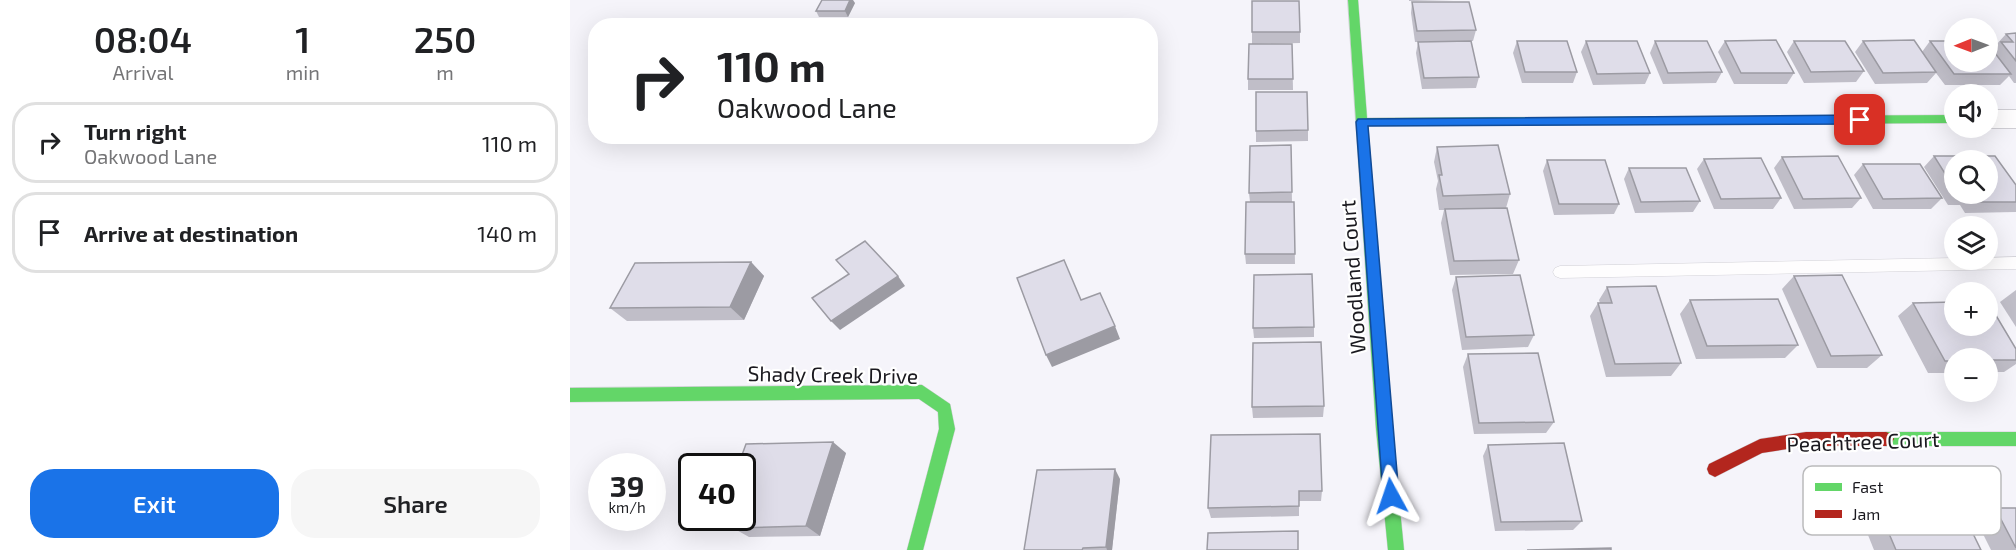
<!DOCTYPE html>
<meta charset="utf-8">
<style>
body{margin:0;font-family:"Exo 2",sans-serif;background:#f6f6f6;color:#202124;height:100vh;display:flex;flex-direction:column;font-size:22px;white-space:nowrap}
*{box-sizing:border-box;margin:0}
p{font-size:20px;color:#757577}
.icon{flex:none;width:33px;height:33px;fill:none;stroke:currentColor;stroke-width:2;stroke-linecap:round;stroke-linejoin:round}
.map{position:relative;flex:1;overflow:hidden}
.sheet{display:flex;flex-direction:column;background:#fff;width:570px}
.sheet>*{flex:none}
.banner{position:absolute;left:18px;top:18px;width:570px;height:126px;border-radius:24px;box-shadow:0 6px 24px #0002;background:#fff;color:#202124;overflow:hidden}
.needle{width:39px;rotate:269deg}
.tools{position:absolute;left:1374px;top:18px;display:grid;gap:12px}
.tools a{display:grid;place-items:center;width:54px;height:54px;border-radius:50%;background:#fff;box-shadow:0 6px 24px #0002;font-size:30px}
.speed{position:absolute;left:18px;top:453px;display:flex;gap:12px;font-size:30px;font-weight:700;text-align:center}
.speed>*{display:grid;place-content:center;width:78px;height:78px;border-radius:50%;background:#fff;box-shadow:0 6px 24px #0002;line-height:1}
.speed small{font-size:15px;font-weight:400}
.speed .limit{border:3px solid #111;border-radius:9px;background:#fff;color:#111}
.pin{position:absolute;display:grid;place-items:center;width:51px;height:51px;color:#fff;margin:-26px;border-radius:12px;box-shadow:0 3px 9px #0006}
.me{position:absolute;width:66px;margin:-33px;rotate:355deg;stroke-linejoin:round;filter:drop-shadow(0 0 4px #0008)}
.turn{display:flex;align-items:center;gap:21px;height:126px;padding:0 30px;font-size:27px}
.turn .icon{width:78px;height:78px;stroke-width:2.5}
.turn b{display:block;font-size:42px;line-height:51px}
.eta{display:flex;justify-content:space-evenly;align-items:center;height:102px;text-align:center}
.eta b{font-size:36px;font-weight:600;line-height:42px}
.button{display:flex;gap:12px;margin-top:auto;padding:12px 30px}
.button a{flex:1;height:69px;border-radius:24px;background:#1a73e8;color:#fff;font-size:24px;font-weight:600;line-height:69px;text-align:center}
.button a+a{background:#f6f6f6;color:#202124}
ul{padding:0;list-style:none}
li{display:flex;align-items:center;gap:18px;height:81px;margin:0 12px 9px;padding:0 18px;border:3px solid #e0e0e0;border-radius:24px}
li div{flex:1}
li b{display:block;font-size:22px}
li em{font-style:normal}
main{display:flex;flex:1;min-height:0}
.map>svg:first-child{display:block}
</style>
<main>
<section class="sheet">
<div class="eta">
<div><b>08:04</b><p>Arrival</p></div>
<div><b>1</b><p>min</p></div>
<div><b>250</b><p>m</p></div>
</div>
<ul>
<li><svg class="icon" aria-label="right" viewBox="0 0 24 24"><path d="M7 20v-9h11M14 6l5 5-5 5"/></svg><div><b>Turn right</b><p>Oakwood Lane</p></div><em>110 m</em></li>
<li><svg class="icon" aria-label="arrive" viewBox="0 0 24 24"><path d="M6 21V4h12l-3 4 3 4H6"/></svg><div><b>Arrive at destination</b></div><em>140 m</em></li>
</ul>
<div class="button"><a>Exit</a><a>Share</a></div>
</section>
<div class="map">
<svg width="1446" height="550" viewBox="0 0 1446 550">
<rect width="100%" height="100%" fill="#f5f4fa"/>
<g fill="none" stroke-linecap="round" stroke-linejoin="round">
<g stroke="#d0cfd5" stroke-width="1">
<path id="lane" d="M1446 257V269L990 278 985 276 983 272 985 268 990 266 1384 258 1418 260V258Z"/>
</g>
<g stroke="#d0cfd5" stroke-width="2">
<path id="street" d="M1418 110H1446V128H1416Z"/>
</g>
<g stroke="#d0cfd5" stroke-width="1">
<g id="fast">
<path d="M778 0H788L797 118 1384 115V123L798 126 822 429 834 550H818L806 429Z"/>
<path d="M352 385 380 404 385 429 353 550H337L369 429 368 412 349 399 0 402V388Z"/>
<path d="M1316 432H1446V446H1316L1311 444 1308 439 1311 434Z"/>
</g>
</g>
<g stroke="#d0cfd5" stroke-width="1">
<path id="jam" d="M1236 432H1316L1321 434 1324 439 1321 444 1316 446H1236L1192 453 1145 477 1139 474 1137 469 1139 464 1190 439Z"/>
</g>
<use href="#lane" fill="#fefdfe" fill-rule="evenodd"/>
<use href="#street" fill="#fefdfe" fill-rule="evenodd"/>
<use href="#fast" fill="#63d668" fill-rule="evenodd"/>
<use href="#jam" fill="#b3261e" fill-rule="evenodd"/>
</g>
<g fill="#c0bec8" fill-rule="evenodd">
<path d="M839 0H884L839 1Z"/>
<path d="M842 2 906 30 903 41 845 42 841 13Z"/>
<path d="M285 3 278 17H249L246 11Z"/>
<path d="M682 32H730V43L682 44Z"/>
<path d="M1446 33V83H1444L1439 76 1430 85H1375L1366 73 1357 83 1305 84 1285 52 1293 41 1352 52 1360 41 1423 51 1427 46 1426 45 1436 34Z"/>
<path d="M947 41 1007 72 1003 83H952L943 53Z"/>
<path d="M1016 41 1080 73 1075 84 1023 85 1011 52Z"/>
<path d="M1085 41 1152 72 1146 83 1093 84 1080 53Z"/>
<path d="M1155 41 1224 73 1217 84H1164L1148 52Z"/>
<path d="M1224 41 1294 71 1286 82 1234 83 1217 52Z"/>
<path d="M848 42 909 77 906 88 852 89 846 53Z"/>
<path d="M722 44 723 90H678V79Z"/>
<path d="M738 130V141L686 142V131Z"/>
<path d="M721 145 722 202H724L725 264H676L675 254 680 202 679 193Z"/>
<path d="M867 147 940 194 936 208 949 260 943 274 880 275 871 223 874 210H869L866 189 868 181 864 162Z"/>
<path d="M1364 156H1425L1446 185V212L1395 213 1390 205H1378L1354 167ZM1384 160H1418V194H1384Z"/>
<path d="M1212 157 1291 198 1282 208 1224 209 1204 168Z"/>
<path d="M1134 159 1211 198 1203 209H1144L1127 169Z"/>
<path d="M977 160 1049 204 1044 214 984 215 973 171Z"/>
<path d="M1293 164 1372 198 1361 209H1303L1284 175Z"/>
<path d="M1059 168 1130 201 1123 212 1065 213 1054 179Z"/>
<path d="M181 262 194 276 174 320 57 321 40 308Z"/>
<path d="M1224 276 1312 355 1297 368H1247L1212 289Z"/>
<path d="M886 277 964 335 958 347 892 350 882 290Z"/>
<path d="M1037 287 1111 363 1101 376 1036 377 1020 316 1028 303H1030L1029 300Z"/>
<path d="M1446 290V327L1430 302Z"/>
<path d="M1120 300 1228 345 1215 358 1126 359 1110 314Z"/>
<path d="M1343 303 1446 349V364L1434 372H1418V358H1384V373H1358L1328 316Z"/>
<path d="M744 327V337L684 338 683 328Z"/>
<path d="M898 354 984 422 976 433 904 434 893 367Z"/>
<path d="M754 406 753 417 683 418 682 407Z"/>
<path d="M641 435 752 491 751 501H729V516L641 518 638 508Z"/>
<path d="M918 445 1012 521 1003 530 925 531 913 456Z"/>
<path d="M276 453 250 536 179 537 163 528 178 488 172 485V466Z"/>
<path d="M550 479 542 550H454Z"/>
<path d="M1425 508H1446V550H1421L1405 518Z"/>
<path d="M1309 510 1411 550H1304L1292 520Z"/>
</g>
<g fill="#9c9ba3">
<path d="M280 0H283L285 3 278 17 275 11Z"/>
<path d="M181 262 194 276 174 320 160 307Z"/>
<path d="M328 276 335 286 270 330 261 321Z"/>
<path d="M545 326 550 339 482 367 476 355Z"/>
<path d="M263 442 276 453 250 536 236 526Z"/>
<path d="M545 469 550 479 542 550H537L536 547Z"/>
</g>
<g fill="#dfdde9" stroke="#9c9ba3" stroke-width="1.5">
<path d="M252 0H280L275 11H246Z"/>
<path d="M682 1H729L730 32H682Z"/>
<path d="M842 2H899L906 30 847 31Z"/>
<path d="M1446 33V61L1431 42H1443L1436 34Z"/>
<path d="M1206 40 1224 73H1171L1155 41Z"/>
<path d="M1344 40 1366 72 1313 73 1293 41Z"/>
<path d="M901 41 909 77 854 78 848 42Z"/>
<path d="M947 41H997L1007 72H955Z"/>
<path d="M1016 41H1067L1080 73 1027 74Z"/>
<path d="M1085 41H1137L1152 72 1098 73Z"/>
<path d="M1224 41H1275L1294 71 1241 72Z"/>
<path d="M1360 41H1384V62H1418V44L1441 74H1384Z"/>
<path d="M679 44H722L723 79H678Z"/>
<path d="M686 92H737L738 130 686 131Z"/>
<path d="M721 145 722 192 679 193 680 146Z"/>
<path d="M928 145 940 194 873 196 869 175H872L867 147Z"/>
<path d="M1268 156 1291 198 1233 199 1212 157Z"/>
<path d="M1364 156H1425L1446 185V202H1406L1401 195H1389L1388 194H1418V160H1384V188Z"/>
<path d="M1191 158 1211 198 1151 199 1134 159Z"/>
<path d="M977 160H1035L1049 204H989Z"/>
<path d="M1293 164H1350L1372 198 1313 199Z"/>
<path d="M1059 168H1116L1130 201 1071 202Z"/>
<path d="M676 202H724L725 254H675Z"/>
<path d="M937 208 949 260 884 261 875 209Z"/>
<path d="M295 241 328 276 261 321 242 298 279 274 266 260Z"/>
<path d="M494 260 511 300 530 293 545 326 476 355 447 278Z"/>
<path d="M181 262 160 307 40 308 65 263Z"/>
<path d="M742 274 744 327 683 328 684 275Z"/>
<path d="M950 275 964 335 896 337 886 277Z"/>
<path d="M1272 275 1312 355 1261 356 1224 276Z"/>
<path d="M1086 286 1111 363 1045 364 1028 303H1042L1037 287Z"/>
<path d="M1208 299 1228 345 1137 346 1120 300Z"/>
<path d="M1384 302V326H1418V302L1446 349V360H1418V358H1384V361H1375L1343 303Z"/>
<path d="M751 342 754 406 682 407 683 343Z"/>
<path d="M968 353 984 422 909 423 898 354Z"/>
<path d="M750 434 752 491H729V506L638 508 641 435Z"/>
<path d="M263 442 236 526 163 528 167 518H172V502L181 478 172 479V466H168L176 444Z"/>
<path d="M994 443 1012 521 931 522 918 445Z"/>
<path d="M545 469 536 547 513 548 512 550H454L467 470Z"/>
<path d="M1425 508H1446V548Z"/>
<path d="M1391 509 1411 550H1326L1309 510Z"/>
<path d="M728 531V550H637L638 533Z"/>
<path d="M1041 548V550H957Z"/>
</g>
<path fill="#1a73e8" stroke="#114b97" stroke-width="1.5" d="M1290 115 1296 120 1290 124 798 126 829 496 826 502 821 504 815 502 813 496 786 122 788 119Z"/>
<g text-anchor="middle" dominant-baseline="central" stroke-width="4.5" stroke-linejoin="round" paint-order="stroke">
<g font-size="21" fill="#1a191f" stroke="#fff">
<text transform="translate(782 277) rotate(-94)">Woodland Court</text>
<text transform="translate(263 374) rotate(1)">Shady Creek Drive</text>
<text transform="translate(1293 441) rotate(-2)">Peachtree Court</text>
</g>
</g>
<rect x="1233" y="466" width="198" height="69" rx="9" fill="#fff" stroke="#bababc" stroke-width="1.5"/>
<rect x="1245" y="483" width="27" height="8" fill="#63d668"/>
<rect x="1245" y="510" width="27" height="8" fill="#b3261e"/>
<g font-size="16" fill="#1a191f">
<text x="1282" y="493">Fast</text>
<text x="1282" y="520">Jam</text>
</g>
</svg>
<div class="tools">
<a><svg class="needle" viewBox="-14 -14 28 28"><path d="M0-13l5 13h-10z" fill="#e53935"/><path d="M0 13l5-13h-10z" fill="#757577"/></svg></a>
<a><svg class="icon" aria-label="sound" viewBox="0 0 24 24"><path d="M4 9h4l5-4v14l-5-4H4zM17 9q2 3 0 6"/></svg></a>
<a><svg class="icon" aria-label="search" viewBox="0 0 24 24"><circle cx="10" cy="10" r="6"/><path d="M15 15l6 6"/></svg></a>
<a><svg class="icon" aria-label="layers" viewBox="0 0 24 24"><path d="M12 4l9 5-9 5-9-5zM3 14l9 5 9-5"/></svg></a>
<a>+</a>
<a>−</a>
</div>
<div class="speed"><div>39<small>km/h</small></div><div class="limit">40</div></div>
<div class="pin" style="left:1290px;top:120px;background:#d93025"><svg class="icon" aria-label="arrive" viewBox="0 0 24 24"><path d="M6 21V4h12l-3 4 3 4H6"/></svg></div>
<svg class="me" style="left:821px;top:496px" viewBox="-20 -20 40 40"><path d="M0-17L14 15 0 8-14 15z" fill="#1a73e8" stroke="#fff" stroke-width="4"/></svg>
<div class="banner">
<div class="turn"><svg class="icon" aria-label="right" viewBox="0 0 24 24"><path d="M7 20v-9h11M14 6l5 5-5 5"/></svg><div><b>110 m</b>Oakwood Lane</div></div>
</div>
</div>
</main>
